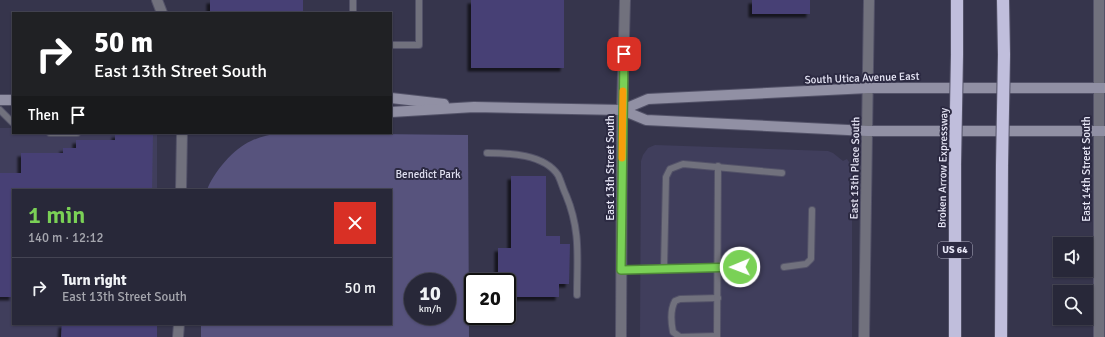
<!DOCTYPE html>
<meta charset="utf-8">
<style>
body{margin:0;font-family:Signika,sans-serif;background:#303041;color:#f1f3f6;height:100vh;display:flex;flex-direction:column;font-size:15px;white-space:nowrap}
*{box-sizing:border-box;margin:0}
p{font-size:13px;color:#a5a6ae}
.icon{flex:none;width:22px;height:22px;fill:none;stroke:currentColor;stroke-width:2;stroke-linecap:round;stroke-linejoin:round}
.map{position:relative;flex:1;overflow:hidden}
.drawer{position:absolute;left:12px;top:189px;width:380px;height:136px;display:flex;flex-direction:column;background:#282839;border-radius:0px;box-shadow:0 1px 3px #0004,0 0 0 1px #444453}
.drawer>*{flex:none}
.top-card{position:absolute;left:12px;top:12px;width:380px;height:122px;border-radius:0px;box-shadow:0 1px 3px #0004,0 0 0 1px #444453;background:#202124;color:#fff;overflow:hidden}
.buttons{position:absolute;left:1053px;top:237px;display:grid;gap:8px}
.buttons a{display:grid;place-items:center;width:40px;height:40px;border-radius:0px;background:#282839;box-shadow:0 1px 3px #0004,0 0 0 1px #444453;font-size:20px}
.speed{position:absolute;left:404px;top:273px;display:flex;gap:8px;font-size:20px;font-weight:700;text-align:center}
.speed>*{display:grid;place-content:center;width:52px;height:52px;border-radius:50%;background:#282839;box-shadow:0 1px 3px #0004,0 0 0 1px #444453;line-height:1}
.speed small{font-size:10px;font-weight:400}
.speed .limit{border:2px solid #111;border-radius:6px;background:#fff;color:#111}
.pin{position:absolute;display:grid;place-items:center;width:34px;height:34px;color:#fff;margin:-17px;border-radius:8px;box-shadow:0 2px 6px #0006}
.me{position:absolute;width:44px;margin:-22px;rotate:269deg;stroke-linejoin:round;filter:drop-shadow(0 0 3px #0008)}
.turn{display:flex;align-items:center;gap:14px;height:84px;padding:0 16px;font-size:18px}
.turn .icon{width:52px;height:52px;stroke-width:2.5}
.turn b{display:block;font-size:28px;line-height:34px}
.then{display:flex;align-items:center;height:38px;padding:0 16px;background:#0003;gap:8px;font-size:15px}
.round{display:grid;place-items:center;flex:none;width:42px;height:42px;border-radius:0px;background:#303041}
.overview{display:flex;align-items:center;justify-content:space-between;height:68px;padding:0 16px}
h1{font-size:24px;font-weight:600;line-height:30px;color:#7ad156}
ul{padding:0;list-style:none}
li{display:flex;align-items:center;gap:12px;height:60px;padding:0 16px;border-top:1px solid #444453}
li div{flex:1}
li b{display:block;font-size:15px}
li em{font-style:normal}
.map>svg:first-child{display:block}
</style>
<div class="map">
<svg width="1105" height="337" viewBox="0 0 1105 337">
<defs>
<filter id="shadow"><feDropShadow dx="-3.5" dy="3.5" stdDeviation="1" flood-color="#0009"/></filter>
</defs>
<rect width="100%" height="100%" fill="#36354c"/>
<g fill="#403e5c">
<path d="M0 128H13V133H157V190H13V324H157V337H0Z"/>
<path d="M655 145 828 151 833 153 843 161 847 159 851 165 852 177V337H640L641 161 643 155 648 148Z"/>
</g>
<path fill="#57537d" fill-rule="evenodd" d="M279 133 468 135 469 337H201V324H391V190H207C213 173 234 148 251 141 259 137 269 135 279 133ZM413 282H447V316H413Z"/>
<g fill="#464074" filter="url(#shadow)">
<rect x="210" y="0" width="93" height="13"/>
<rect x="471" y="0" width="93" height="68"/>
<rect x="752" y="0" width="58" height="14"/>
<path d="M115 134 153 135 152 190H13V297H0V173H21V153H63V148H76V140H115Z"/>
<path d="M511 176H546V236H560V244H570L569 284H559V297H507V282H498V248H511Z"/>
<path d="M62 324H157V337H61Z"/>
</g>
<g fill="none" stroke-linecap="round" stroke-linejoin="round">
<g stroke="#535268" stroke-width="8">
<g id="service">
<path d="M353 13V0"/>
<path d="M391 45H419V0"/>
<path d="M0 110 13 123"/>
<path d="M50 133H77"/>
<path d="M487 153C509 153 544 154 558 175 561 181 563 189 566 195 581 231 577 258 577 295"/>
<path d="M784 267 806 264 811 259 812 210"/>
<path d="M664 268 666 177 670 169 683 164 782 173"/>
<path d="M621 270 740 267"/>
<path d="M717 336 680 337 673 332C671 322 670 310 675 301L680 299 718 298"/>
<path d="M717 337 718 166"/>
</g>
</g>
<g stroke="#535268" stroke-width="12">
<g id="minor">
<path d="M157 0 162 13"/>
<path d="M181 190 182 133"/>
<path d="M178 337 179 324"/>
</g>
</g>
<g stroke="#535268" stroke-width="12">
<g id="tertiary">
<path d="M621 337 622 110 625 0"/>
<path d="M864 337 869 0"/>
<path d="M1099 337V0"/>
</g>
</g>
<g stroke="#535268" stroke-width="12">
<g id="secondary">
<path d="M391 98 444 104"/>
<path d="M0 100H13"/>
<path d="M622 110 648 99 868 88H1105"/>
<path d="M391 112 474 107 622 110 646 120 868 131H1105"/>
</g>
</g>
<g stroke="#535268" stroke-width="14">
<g id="motorway">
<path d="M1003 0 1004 55"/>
<path d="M957 55V0"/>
<path d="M955 337V164"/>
<path d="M1001 337 1002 165"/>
</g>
</g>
<use href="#service" stroke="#71717d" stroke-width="6"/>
<use href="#minor" stroke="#71717d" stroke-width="10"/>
<use href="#tertiary" stroke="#71717d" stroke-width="10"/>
<use href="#secondary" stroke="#9190a4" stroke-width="10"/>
<use href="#motorway" stroke="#c0bedc" stroke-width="12"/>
<g stroke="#535268" stroke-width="14" stroke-linecap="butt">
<g id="motorway-bridge">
<path d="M955 164 957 55"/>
<path d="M1002 165 1004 55"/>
</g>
</g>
<use href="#motorway-bridge" stroke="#c0bedc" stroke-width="12"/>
</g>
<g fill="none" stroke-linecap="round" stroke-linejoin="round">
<g stroke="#4f8838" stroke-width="10">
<path id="route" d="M624 54 621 270 740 267"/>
</g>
<use href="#route" stroke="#7ad156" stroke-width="7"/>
<path stroke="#f59e0b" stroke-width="7" d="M622 158 623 91"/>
</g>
<g text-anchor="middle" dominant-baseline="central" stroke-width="4" stroke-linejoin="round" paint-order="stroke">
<rect fill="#2c2a42" stroke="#b0afc1" stroke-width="1" x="938" y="242" width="34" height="16" rx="3"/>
<g font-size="10" font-weight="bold" fill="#e9e8f8">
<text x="955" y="250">US 64</text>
</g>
<g font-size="11" fill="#e9e8f8" stroke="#2c2a42">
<text transform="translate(862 78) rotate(-2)">South Utica Avenue East</text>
<text transform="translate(610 168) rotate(-90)">East 13th Street South</text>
<text transform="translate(855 168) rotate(-89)">East 13th Place South</text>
<text transform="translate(943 168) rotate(-89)">Broken Arrow Expressway</text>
<text transform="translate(1086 169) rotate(-90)">East 14th Street South</text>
</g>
<g font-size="11" fill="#e1e1f2" stroke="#2c2a42">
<text x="428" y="174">Benedict Park</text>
</g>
</g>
</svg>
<div class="buttons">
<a><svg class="icon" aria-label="sound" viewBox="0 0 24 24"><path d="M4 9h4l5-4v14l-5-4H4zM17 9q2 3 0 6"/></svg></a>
<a><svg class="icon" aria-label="search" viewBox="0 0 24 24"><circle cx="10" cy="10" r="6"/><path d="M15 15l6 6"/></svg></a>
</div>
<div class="speed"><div>10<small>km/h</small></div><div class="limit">20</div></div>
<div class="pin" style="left:624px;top:54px;background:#d93025"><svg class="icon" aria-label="arrive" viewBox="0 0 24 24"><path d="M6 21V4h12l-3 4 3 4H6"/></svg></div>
<svg class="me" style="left:740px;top:267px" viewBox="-20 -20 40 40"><circle r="17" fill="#7ad156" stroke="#fff" stroke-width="3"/><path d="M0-11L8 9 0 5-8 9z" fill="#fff"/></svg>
<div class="top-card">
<div class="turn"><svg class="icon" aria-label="right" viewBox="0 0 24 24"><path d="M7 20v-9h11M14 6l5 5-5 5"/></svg><div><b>50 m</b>East 13th Street South</div></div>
<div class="then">Then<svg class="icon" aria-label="arrive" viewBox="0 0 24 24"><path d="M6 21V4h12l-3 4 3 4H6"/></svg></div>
</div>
<section class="drawer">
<div class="overview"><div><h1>1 min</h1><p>140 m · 12:12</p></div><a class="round" style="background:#d93025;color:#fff"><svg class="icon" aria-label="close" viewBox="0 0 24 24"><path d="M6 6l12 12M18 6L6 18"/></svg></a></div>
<ul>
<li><svg class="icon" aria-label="right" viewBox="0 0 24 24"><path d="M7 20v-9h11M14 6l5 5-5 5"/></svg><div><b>Turn right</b><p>East 13th Street South</p></div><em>50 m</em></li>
</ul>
</section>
</div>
